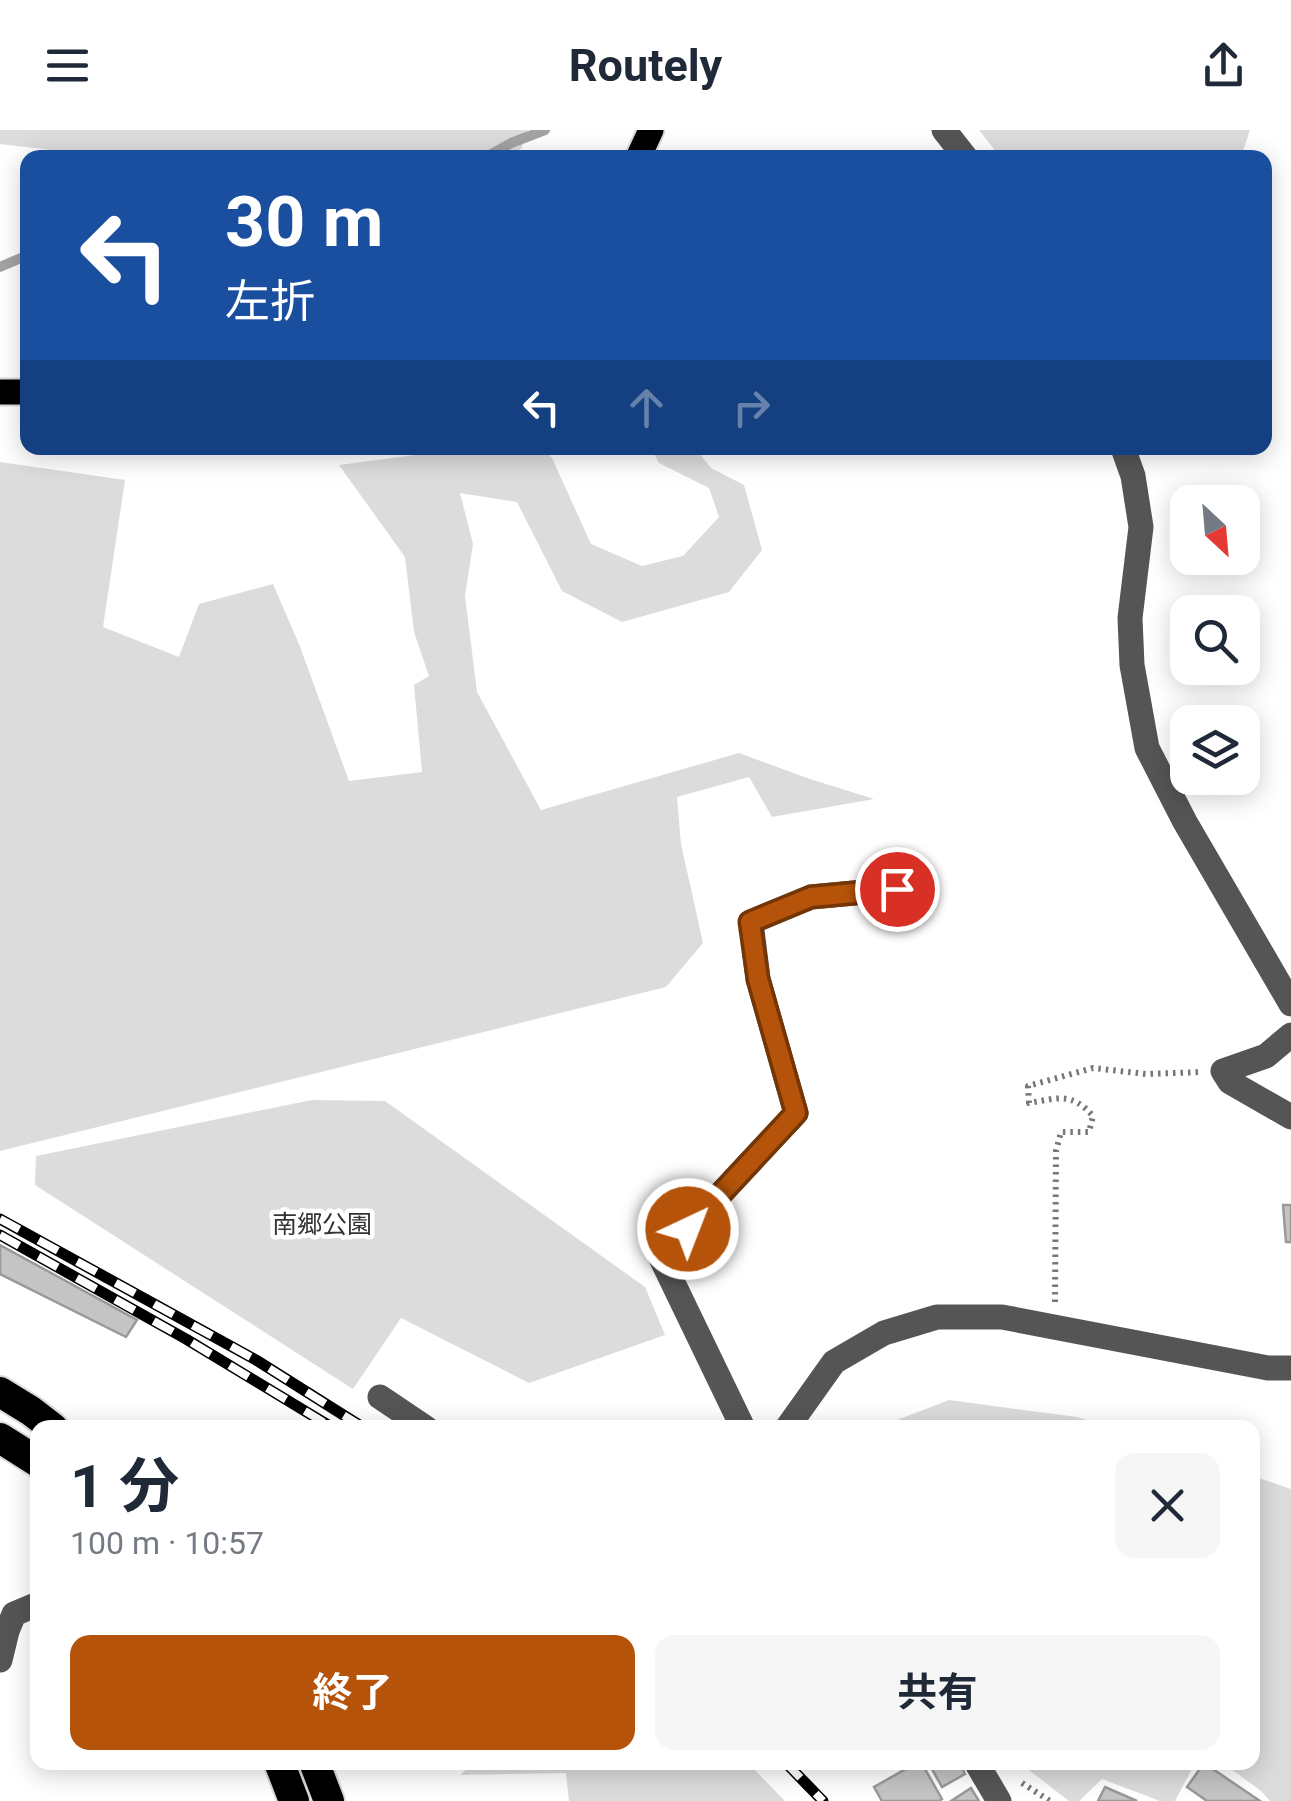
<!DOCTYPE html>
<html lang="ja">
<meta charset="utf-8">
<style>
body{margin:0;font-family:Roboto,"Noto Sans JP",sans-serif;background:#f6f6f7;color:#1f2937;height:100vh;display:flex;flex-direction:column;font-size:38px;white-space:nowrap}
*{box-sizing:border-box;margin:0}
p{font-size:32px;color:#747a83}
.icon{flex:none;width:55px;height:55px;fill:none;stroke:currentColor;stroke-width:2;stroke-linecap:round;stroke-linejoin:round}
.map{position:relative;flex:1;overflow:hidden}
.sheet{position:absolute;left:30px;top:1290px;width:1230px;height:350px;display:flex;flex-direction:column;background:#fff;border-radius:20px;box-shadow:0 5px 25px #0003}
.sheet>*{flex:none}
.guide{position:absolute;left:20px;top:20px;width:1252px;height:305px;border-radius:20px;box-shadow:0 5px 25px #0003;background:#1a4fa0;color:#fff;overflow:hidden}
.needle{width:65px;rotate:154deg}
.controls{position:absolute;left:1170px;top:355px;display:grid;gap:20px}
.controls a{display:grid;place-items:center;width:90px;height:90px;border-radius:20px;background:#fff;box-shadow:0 5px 25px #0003;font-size:50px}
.pin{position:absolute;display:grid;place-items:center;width:85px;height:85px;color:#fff;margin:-42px;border:5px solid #fff;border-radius:50%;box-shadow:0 2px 10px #0007}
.me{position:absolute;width:110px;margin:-55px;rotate:43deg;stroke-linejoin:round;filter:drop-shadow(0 0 8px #0008)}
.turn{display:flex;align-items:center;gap:35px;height:210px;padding:0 40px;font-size:45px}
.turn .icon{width:130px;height:130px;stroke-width:2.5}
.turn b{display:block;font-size:70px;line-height:85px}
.lanes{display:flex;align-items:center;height:95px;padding:0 40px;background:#0003;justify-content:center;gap:50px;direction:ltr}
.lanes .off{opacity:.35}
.round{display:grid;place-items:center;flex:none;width:105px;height:105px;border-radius:20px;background:#f6f6f7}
.summary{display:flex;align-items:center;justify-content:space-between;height:170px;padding:0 40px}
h1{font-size:60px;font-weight:700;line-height:75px}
.primary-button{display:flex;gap:20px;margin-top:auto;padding:20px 40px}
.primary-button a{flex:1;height:115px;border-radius:20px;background:#b45309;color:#fff;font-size:40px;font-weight:700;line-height:115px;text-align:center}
.primary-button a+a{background:#f6f6f7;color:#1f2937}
header{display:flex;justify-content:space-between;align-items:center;height:130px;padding:0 40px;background:#fff;font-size:45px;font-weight:700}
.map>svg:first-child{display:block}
</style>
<header><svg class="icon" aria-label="menu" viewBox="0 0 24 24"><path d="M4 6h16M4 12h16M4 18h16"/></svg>Routely<svg class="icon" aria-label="share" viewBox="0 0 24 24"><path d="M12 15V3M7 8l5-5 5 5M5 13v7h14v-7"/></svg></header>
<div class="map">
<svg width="1291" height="1671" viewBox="0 0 1291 1671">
<rect width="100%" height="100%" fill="#fff"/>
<g fill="#dcdcdc">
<path d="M0 0H528L521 19 495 28H118L0 14Z"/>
<path d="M979 0H1250L1241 27 1001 28Z"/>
<path d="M446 318H542L552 328 591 414 642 436 683 426 719 387 709 358 659 333 651 318H695L711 338 744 355 762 420 729 462 622 492 562 461 517 372 460 363 473 414 465 466 477 562 541 680 739 623 810 649 874 669 772 687 749 647 677 667 681 714 703 813 666 857 0 1021V332L125 350 103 497 179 527 199 474 273 454 299 514 349 651 422 642 414 555 429 546 414 502 405 427 339 335 423 324Z"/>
<path d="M312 970 385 971 645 1157 665 1205 529 1253 401 1188 353 1259 35 1055 36 1026Z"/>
<path d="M949 1270 1077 1287 1109 1297H879Z"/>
<path d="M1253 1346 1291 1359V1671H1270L1261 1661 1223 1633 1252 1632Z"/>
<path d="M475 1632 748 1633 785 1671H569L566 1643 460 1645Z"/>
<path d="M1020 1633H1195L1175 1671H1160L1102 1649 1079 1671H1069Z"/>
</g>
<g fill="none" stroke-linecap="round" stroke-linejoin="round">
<g stroke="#a3a3a3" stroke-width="10">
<path d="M484 28 511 13 545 0"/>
<path d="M0 137 21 128 28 130"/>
</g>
</g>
<g fill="#c4c4c4" stroke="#999" stroke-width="2.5">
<path d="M1283 1075H1291V1112H1286Z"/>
<path d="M0 1115 137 1190 126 1207 0 1144Z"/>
<path d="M918 1632H921L942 1669 939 1671H882L874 1657Z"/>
<path d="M928 1632H959L965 1644 942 1657Z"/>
<path d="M1204 1633 1260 1671H1207L1187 1657Z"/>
<path d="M1105 1657 1137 1671H1098Z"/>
<path d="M971 1658 979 1671H951Z"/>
</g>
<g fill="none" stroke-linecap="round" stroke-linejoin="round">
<g stroke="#dbdbdb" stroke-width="29">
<g id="major">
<path d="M638 28 651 0"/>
<path d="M0 262H28"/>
</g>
</g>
<g stroke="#dbdbdb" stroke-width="34">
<g id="highway">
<path d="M0 1262 31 1281 53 1298"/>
<path d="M0 1308 38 1332"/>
<path d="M279 1632 294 1671"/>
<path d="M314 1632 329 1671"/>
</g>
</g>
<g stroke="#777" stroke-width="6" stroke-dasharray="2.5 5" stroke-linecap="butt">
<path d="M1055 1172 1056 1021 1061 1002H1089L1093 986C1072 962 1058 968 1029 973L1028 956 1093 938 1146 944 1201 942"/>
<path d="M1022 1653 1050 1671"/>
</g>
<g stroke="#555" stroke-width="25">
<path d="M944 0 966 28"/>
<path d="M1123 318 1133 346 1141 397 1130 488 1132 535 1147 618 1185 692 1291 874"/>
<path d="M1291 905 1266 926 1223 941 1230 952 1291 987"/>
<path d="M380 1267 426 1298"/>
<path d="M743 1298 661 1128 796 983 758 849 751 792 811 767 897 759"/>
<path d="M787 1298 834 1232 884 1203 937 1187H1002L1268 1238H1291"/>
<path d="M0 1530 7 1501 14 1484 38 1474"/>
<path d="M976 1632 999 1671"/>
</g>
<use href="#major" stroke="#000" stroke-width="25"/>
<use href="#highway" stroke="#000" stroke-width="30"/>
<g stroke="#000" stroke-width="11">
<g id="rail">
<path d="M0 1089 256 1230 364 1298"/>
<path d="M0 1105 186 1209 333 1298"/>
<path d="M785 1632 823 1671"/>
</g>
</g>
<use href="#rail" stroke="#fff" stroke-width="8" stroke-dasharray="22" stroke-linecap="butt"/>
</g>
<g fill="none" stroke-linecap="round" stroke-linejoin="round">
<g stroke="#753606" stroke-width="25">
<path id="route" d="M688 1099 796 983 758 849 750 792 811 767 897 759"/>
</g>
<use href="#route" stroke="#b45309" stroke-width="18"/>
</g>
<g text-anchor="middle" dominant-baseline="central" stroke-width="9" stroke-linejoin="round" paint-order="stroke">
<g font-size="25" fill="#333" stroke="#fff">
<text x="322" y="1094">南郷公園</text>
</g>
</g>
</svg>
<div class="controls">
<a><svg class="needle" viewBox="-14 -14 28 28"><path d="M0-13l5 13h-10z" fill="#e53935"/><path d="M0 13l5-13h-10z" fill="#747a83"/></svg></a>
<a><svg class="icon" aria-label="search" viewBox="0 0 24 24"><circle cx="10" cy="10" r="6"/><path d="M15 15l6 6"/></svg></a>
<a><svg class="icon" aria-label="layers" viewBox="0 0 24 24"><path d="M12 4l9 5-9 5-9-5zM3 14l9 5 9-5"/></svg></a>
</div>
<div class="pin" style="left:897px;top:759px;background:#d93025"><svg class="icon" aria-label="arrive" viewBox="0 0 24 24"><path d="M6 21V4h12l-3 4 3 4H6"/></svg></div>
<svg class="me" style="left:688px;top:1099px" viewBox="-20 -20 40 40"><circle r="17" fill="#b45309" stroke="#fff" stroke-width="3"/><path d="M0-11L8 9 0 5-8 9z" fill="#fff"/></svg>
<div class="guide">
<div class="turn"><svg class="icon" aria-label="left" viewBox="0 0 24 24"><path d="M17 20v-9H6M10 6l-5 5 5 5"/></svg><div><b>30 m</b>左折</div></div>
<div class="lanes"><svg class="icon" aria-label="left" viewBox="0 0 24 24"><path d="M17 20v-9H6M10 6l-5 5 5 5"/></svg><svg class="icon off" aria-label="ahead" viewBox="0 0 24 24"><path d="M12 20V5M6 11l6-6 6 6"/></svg><svg class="icon off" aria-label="right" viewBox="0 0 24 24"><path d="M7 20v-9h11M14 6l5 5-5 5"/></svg></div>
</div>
<section class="sheet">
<div class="summary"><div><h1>1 分</h1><p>100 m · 10:57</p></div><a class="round"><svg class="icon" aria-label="close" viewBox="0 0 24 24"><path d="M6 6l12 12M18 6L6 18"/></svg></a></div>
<div class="primary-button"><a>終了</a><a>共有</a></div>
</section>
</div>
